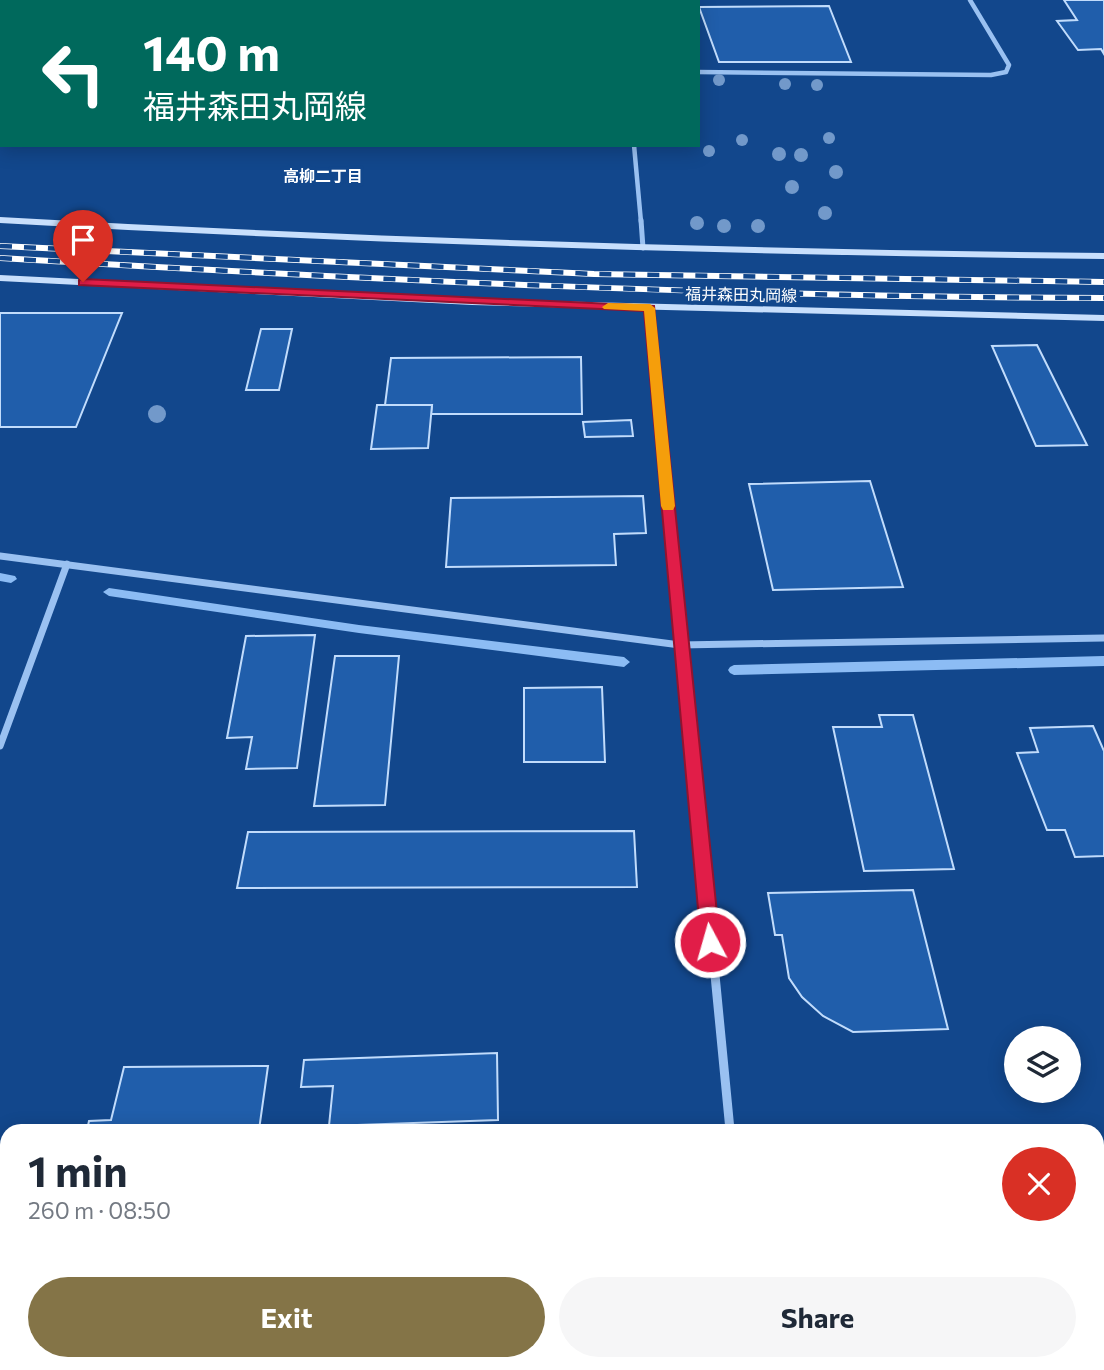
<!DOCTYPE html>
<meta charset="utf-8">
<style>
body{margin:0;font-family:Commissioner,"Noto Sans JP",sans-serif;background:#f6f6f7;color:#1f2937;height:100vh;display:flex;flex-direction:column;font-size:26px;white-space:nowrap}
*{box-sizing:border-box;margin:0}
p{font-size:23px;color:#747a83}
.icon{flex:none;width:38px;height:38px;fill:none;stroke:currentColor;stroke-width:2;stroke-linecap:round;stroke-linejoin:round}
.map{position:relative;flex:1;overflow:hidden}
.sheet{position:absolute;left:0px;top:1124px;width:1104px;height:247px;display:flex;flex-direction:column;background:#fff;border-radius:21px 21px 0 0;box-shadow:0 4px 18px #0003}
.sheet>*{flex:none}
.banner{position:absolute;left:0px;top:0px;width:700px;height:147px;box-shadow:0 4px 18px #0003;background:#00695c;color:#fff;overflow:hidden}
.buttons{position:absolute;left:1004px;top:1026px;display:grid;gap:14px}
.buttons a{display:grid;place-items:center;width:77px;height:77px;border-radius:50%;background:#fff;box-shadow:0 4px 18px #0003;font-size:35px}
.pin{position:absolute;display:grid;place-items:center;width:60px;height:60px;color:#fff;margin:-72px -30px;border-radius:50% 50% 50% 0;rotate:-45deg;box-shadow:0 0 7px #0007}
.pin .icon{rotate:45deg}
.me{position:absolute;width:77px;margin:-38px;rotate:354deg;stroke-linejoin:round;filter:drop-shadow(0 0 5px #0008)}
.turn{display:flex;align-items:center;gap:24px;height:147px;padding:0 28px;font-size:32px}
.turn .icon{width:91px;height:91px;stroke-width:2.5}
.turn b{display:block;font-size:49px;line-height:60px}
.round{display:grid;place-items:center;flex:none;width:74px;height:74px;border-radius:37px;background:#f6f6f7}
.head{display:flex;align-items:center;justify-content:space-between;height:119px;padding:0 28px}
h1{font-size:42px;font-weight:700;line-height:52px}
.action{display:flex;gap:14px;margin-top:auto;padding:14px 28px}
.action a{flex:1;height:80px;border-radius:42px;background:#847447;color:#fff;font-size:28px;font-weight:700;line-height:80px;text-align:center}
.action a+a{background:#f6f6f7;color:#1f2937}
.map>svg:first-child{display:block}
</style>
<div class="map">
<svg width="1104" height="1370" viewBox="0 0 1104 1370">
<rect width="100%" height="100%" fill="#12478c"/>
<path fill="#1a59a6" d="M257 1363H717L718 1370H256Z"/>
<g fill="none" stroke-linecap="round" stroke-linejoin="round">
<g fill="#8cbcf4" fill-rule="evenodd">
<path d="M105 0H111L104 2Z"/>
<rect x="0" y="73" width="2" height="4"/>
<path d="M0 573 15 576 17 579 11 583 0 581Z"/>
<path d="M109 588 359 625 624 657 630 662 624 667 359 633 109 596 103 592Z"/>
<path d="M1104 656V666L734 675 730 673 728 670 730 667 734 665Z"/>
</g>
</g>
<g fill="#205eab" stroke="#c1dcfc" stroke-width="2">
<path d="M1064 0H1104V54L1101 49 1078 50 1057 21 1077 20Z"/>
<path d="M829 6 851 62H719L699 7Z"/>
<path d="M0 313H122L76 427H0Z"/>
<path d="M261 329H292L279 390H246Z"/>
<path d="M1037 345 1087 445 1036 446 992 346Z"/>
<path d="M581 357 582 414H431L432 405H385L391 358Z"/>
<path d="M377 405H432L428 448 371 449Z"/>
<path d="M631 420 633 436 585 437 583 422Z"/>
<path d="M870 481 903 587 773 590 749 484Z"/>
<path d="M643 496 646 533 614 534 616 565 446 567 451 498Z"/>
<path d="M315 635 297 768 246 769 252 737 227 738 246 636Z"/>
<path d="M335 656H399L385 805 314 806Z"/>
<path d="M602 687 605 762H524V688Z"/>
<path d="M879 715H913L954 869 864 871 833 727H882Z"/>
<path d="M1093 726 1104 751V856L1075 857 1065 830H1047L1017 753 1038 752 1030 728Z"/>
<path d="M634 831 637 887 237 888 248 832Z"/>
<path d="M913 890 948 1029 853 1032 823 1016 802 997 789 978 782 935H775L768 893Z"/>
<path d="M497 1053 498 1120 329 1126 333 1086 301 1087 304 1060Z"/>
<path d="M268 1066 259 1130H87L89 1121 111 1120 124 1067Z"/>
</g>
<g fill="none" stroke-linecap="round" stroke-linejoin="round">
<g stroke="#9ac1f1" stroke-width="4.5">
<path d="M698 72 991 75 1006 72 1009 65 970 0"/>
<path d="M634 145 641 222"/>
</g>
<g stroke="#9ac1f1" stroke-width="5">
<path d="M641 220 643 248"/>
<path d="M650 308 670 509"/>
</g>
<g stroke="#9ac1f1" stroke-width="7">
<path d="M669 508 706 884"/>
<path d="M0 556 680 645 1104 638"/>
<path d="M0 746 67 564"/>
</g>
<g stroke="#9ac1f1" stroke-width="9">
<path d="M706 882 730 1130"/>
<path d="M753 1363V1370"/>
</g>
<g fill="#9ac1f1" fill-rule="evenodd">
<rect x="1097" y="1221" width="7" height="16"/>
<rect x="0" y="1247" width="7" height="18"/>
</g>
<g fill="#c8dffc" fill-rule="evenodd">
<path d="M0 217C368 238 736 249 1104 253V259C736 255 368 244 0 223Z"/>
<path d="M0 275 472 299 1104 315V321L472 305 0 281Z"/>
</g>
<g stroke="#fff" stroke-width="6">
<g id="rail">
<path d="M0 246 594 274 1104 282"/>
<path d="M0 258C368 280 735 297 1104 298"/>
</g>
</g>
<use href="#rail" stroke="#12478c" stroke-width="4.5" stroke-dasharray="12" stroke-linecap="butt"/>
</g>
<g fill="#7299ca">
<circle cx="719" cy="80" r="6"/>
<circle cx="785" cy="84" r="6"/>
<circle cx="817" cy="85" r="6"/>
<circle cx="829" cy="138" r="6"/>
<circle cx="742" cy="140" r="6"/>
<circle cx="709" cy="151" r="6"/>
<circle cx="779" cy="154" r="7"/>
<circle cx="801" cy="155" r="7"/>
<circle cx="836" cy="172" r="7"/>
<circle cx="792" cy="187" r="7"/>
<circle cx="825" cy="213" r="7"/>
<circle cx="697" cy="223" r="7"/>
<circle cx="724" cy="226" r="7"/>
<circle cx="758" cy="226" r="7"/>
<circle cx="157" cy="414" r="9"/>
</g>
<path fill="#e11d48" stroke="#92132f" stroke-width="2" d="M83 279 654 306 720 942 717 948 710 950 704 948 701 942 644 311 79 285V280Z"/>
<path fill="#f59e0b" d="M608 303 650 304 655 308 675 506 673 510H663L661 506 644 311 604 309 602 307Z"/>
<g text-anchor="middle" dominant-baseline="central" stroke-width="7" stroke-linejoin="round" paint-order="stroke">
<g font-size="16" font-weight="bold" fill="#fff" stroke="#12478c">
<text x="323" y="175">高柳二丁目</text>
</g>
<g font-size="16" fill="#fff" stroke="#12478c">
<text transform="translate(741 294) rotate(1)">福井森田丸岡線</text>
</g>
</g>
</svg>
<div class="buttons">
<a><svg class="icon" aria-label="layers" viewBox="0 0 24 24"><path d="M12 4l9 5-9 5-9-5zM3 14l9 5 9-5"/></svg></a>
</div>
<div class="pin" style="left:83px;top:282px;background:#d93025"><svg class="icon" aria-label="arrive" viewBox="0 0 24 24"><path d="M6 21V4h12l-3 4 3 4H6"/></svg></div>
<svg class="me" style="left:710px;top:942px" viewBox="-20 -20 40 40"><circle r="17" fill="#e11d48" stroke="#fff" stroke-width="3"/><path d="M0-11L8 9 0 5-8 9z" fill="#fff"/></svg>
<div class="banner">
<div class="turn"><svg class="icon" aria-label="left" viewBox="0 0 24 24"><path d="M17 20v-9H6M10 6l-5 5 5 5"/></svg><div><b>140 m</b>福井森田丸岡線</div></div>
</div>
<section class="sheet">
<div class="head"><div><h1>1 min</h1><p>260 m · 08:50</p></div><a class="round" style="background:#d93025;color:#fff"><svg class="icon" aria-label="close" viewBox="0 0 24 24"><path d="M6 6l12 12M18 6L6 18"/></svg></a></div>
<div class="action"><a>Exit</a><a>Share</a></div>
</section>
</div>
